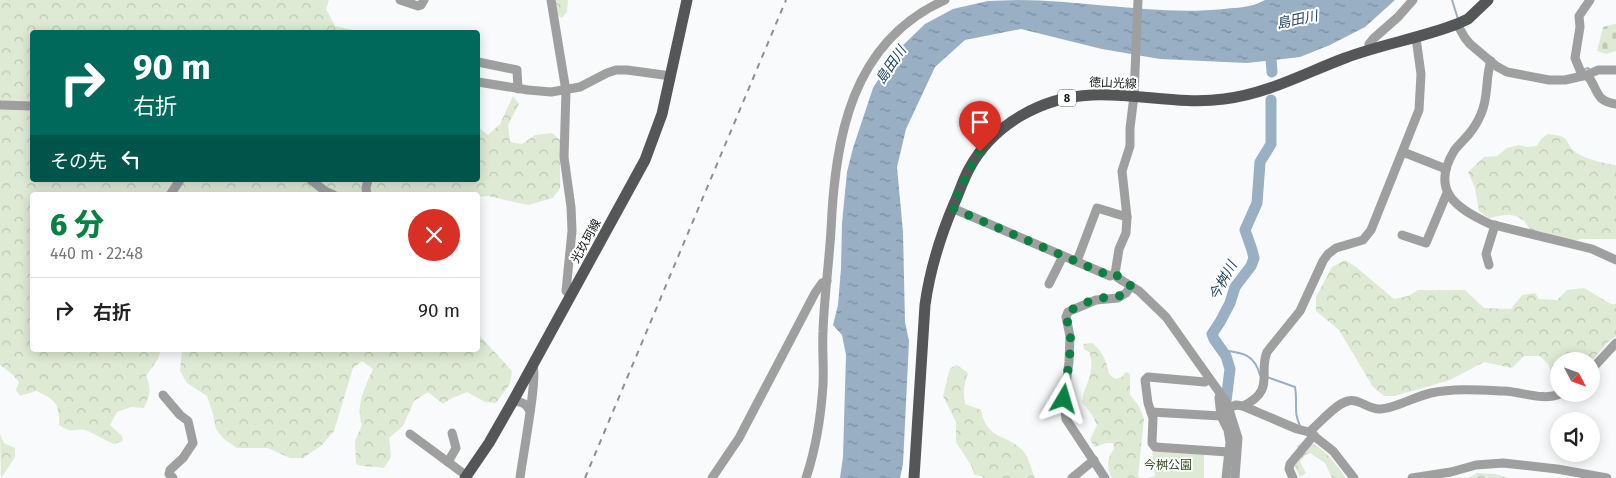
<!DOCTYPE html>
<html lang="ja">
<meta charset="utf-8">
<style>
body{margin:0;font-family:"Fira Sans","Noto Sans JP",sans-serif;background:#f6f6f6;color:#222;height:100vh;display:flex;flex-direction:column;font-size:19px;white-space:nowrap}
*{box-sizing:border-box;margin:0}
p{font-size:16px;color:#767676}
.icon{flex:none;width:28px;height:28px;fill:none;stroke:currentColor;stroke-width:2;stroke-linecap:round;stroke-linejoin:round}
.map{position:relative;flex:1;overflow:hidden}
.panel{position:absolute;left:30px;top:192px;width:450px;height:160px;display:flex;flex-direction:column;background:#fff;border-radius:5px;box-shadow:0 2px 12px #0003}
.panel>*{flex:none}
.top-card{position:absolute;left:30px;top:30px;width:450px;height:152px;border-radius:5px;box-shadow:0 2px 12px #0003;background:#00695c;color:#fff;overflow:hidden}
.needle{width:32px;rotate:131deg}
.controls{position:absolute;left:1550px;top:352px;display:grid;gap:10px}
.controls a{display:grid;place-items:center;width:50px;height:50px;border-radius:50%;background:#fff;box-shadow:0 2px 12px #0003;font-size:25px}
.pin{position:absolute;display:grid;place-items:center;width:42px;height:42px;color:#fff;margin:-51px -21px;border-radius:50% 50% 50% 0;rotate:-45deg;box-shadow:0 0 5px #0007}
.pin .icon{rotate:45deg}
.me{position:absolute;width:55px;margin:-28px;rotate:7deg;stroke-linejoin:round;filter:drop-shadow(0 0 4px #0008)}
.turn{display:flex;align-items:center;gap:18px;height:105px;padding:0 20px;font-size:22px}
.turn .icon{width:65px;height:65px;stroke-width:2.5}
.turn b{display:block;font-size:35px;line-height:42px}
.then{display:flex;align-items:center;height:48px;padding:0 20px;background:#0003;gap:10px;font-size:19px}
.round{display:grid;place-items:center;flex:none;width:52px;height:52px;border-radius:26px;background:#f6f6f6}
.head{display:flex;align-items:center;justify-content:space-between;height:85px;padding:0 20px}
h1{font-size:30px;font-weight:800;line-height:38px;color:#0b8043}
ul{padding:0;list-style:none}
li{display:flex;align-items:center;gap:15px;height:65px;padding:0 20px;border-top:1px solid #e0e0e0}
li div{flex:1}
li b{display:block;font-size:19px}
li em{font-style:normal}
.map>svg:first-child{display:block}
</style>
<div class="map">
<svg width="1616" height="478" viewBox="0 0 1616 478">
<defs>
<pattern id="forest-crowns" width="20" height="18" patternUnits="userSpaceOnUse" patternTransform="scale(1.25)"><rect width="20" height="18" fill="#deead4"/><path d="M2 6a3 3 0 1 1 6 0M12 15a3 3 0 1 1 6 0" fill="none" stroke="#bec8b5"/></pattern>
<pattern id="cemetery-stones" width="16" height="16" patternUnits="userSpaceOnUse" patternTransform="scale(1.25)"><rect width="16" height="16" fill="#deead4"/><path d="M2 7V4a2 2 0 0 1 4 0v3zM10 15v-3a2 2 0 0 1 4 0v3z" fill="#bec8b5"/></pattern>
<pattern id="water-ripples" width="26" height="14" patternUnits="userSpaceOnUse" patternTransform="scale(1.25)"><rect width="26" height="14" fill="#98afc4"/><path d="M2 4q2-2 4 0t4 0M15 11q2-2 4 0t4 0" fill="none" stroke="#7b8d9e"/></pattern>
</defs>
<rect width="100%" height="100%" fill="#f9fafc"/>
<g fill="url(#forest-crowns)">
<path d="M0 0H329L326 9 335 26 362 32H32V180H478V127L488 135 500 124 513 96 519 104 508 125 510 142 522 144 535 135 552 133 560 140V188L553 198 528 205 488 196 478 197V195H32V350H161L158 359 146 376C152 390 150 394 144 408L131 407 117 412 110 425 122 436 123 441 114 444C108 442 88 430 85 430 71 428 75 435 59 425 60 404 55 399 36 391L20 396 16 390 19 382 12 374 0 365Z"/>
<path d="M555 0H568L567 12 562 18 556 15Z"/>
<path d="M1548 134C1574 136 1563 144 1577 153 1587 160 1604 163 1616 165V239H1581L1571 242 1530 230C1521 211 1506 214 1489 218L1479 211 1475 188 1468 172 1484 157 1497 156 1507 148 1519 145 1527 147 1537 146 1541 139Z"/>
<path d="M1345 260 1356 267 1394 299 1408 296 1418 290H1465L1484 308 1511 309 1522 295 1535 293 1539 299 1557 300 1567 290 1584 288 1611 304H1616V336L1608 342 1591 362 1559 361V382L1554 383 1549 365 1540 356H1524L1512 368 1484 362 1450 380 1395 396H1384L1373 387 1339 330 1316 311V297L1332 267Z"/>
<path d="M478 334 512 371 510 384 496 403 485 402 467 392 450 399 443 404 428 392 414 401 403 426 389 438 391 457 384 468C374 466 365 468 356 464L355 441 362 425C355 406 365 387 373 369L362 361 353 368 334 431 322 445 303 458H290L268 448H237L224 439 216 429 213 414 207 396 187 383 180 371 182 350H478Z"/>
<path d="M1092 343C1103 352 1106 360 1109 374L1115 379 1122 377 1126 372 1130 374V395L1139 406 1144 419 1138 476 1140 478H1112C1106 467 1107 458 1114 449L1113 443H1106L1095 447 1090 440 1097 425 1092 415 1082 402C1085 382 1095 376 1090 353L1084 349 1083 344Z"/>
<path d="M957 365 968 373C964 384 963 392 965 404L981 410C987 442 1008 433 1024 452 1030 459 1031 470 1035 478H984L982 476 974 475 972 467 956 442V422L943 396 950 368Z"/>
<path d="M0 434 4 443 15 448V457L1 478Z"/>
<path d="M1304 441C1323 445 1335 463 1346 478H1332L1325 463 1310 453 1305 455 1300 462 1306 473 1300 477 1294 465 1300 454 1297 446Z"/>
<path d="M1477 473 1496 474 1508 478H1468Z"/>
</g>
<path fill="url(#cemetery-stones)" d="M1614 24H1616V51L1606 54 1597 51 1603 27Z"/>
<path fill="#deead4" d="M1152 450 1204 454V478H1148L1155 476Z"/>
<path fill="url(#water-ripples)" d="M1018 0C1087 0 1156 16 1224 9 1240 7 1251 8 1265 0H1395L1365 27 1330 45 1300 57 1247 63 1160 59 1102 49 1021 29 965 40 935 67 906 129 897 167 903 232 905 322 909 341 903 464 900 478H840L843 457 846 355 842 335 833 325 838 305 841 269 842 223 847 172 853 148 873 88 898 50 925 24 953 9 988 1Z"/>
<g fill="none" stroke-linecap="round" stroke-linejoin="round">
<g stroke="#98afc4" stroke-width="2">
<path d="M1452 0 1458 19"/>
<path d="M1582 70 1588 68 1591 71"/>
<path d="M1221 350C1242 353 1254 353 1260 375"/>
<path d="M1267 377 1295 387C1298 403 1293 411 1300 426"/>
</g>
<g stroke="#98afc4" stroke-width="11">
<path d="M1270 45 1272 72"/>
<path d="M1232 431 1225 409 1230 369 1226 356 1214 339 1212 334 1220 322 1230 303 1235 287 1251 266 1254 258 1252 250 1245 230 1257 203 1260 162 1271 144V100"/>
</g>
<g stroke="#9f9fa0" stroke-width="9">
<path d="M400 0 418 6 421 5 424 0"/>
<path d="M551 0 566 91 564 157 571 207 572 231 566 291 571 296"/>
<path d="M1457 24 1465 38 1470 44 1496 66 1507 72 1549 80H1565L1587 75C1599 89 1594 101 1616 104"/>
<path d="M1369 50V44L1373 39 1398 17 1413 0"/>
<path d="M1491 61C1485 78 1489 97 1481 114 1478 121 1474 128 1469 134 1464 140 1458 145 1454 151 1430 191 1456 208 1490 224L1592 249 1616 260"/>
<path d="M478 62 517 70 518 89"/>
<path d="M1582 75 1575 58 1580 27 1579 16 1590 0"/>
<path d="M1587 75 1598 70H1616"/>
<path d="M478 82 528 90 551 92 580 87 607 73 616 70H627L671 76"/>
<path d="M0 105 32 106"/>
<path d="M1403 152 1446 169"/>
<path d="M311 180 325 191 334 195"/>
<path d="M170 195 180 180"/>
<path d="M367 195 366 188 368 180"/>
<path d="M952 208 1110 276 1115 274 1118 278 1139 291 1166 317 1227 403 1238 438 1235 478"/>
<path d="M1402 235 1426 243 1447 193"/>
<path d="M1077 261 1097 208 1127 217"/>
<path d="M1489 265 1486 254 1495 225"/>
<path d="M1115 274 1119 249 1126 233 1127 217 1122 171 1130 146V128L1134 96 1138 0"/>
<path d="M1049 284 1063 256"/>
<path d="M1591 370 1616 343"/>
<path d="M1209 379 1205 382 1148 377 1145 380 1148 403 1153 418 1152 443 1155 447 1228 452"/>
<path d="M163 395 180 415 188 421 193 443 183 458 170 470 169 474 173 478"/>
<path d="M1220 395 1219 398 1221 416 1228 430 1230 442 1226 478"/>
<path d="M513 401C522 402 526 403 530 411"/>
<path d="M1243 406C1276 390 1258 374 1267 352L1300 311 1323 261 1328 254 1336 248 1363 240 1371 230 1419 110 1421 74 1416 38"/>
<path d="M1229 408 1236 405 1243 406 1297 429 1309 432 1333 451 1354 478"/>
<path d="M1151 412 1221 416"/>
<path d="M1309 432C1320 423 1335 404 1348 401 1359 398 1369 410 1380 409 1394 409 1416 396 1431 393 1454 388 1481 390 1504 391 1523 392 1543 401 1560 394"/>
<path d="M410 434 467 476"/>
<path d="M448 462 456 448 452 433"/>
<path d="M520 478C522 460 538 377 533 366"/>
<path d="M712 478 739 438 815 293 822 283 827 281"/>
<path d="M806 478C816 448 821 416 823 385 824 367 822 350 823 332 824 298 829 264 831 230 835 138 851 42 945 0"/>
<path d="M1072 478 1094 460"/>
<path d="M1105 478 1066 419 1064 399 1069 362 1070 336 1066 317 1068 312 1072 310 1096 300 1118 298 1126 293 1131 286"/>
<path d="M1293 478 1289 469 1290 464 1314 435"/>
<path d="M1412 478 1451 472 1476 465 1503 463 1557 469 1607 478"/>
</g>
<g stroke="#555657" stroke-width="11">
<path d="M465 478 489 443 513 401 645 160 662 114 687 0"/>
<path d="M914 478 925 305C930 269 940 237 954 204 959 193 963 180 969 169 993 124 1042 97 1092 95 1137 93 1180 105 1224 99 1267 94 1305 73 1345 58 1382 44 1421 38 1457 24L1468 19 1488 0"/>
</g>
<path stroke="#8e8f90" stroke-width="2" stroke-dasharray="6 6" stroke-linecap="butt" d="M585 478 786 0"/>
</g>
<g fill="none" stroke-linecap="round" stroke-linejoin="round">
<path stroke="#0b8043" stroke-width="9" stroke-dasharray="0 16.2" d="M980 152 969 170 952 208 1110 276 1115 274 1131 286C1121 299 1117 296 1102 298 1091 300 1077 306 1068 312 1065 319 1069 325 1070 332 1072 354 1066 377 1064 399"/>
</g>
<g text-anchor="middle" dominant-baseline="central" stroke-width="4" stroke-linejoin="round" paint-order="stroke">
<rect fill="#fff" stroke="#5c5c5d" stroke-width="1" x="1058" y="89.5" width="18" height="17" rx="4"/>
<g font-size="11" font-weight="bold" fill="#161617">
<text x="1067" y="98">8</text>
</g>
<g font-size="12" fill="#161617" stroke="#fff">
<text transform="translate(1113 83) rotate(2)">徳山光線</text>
<text transform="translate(586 241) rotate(-61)">光玖珂線</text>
</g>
<g font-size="12" fill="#35491f" stroke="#fff">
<text x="1168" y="465">今桝公園</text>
</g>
<g font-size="14" font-style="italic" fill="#1d4463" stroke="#fff">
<text transform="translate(1297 20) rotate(-12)">島田川</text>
<text transform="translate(891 65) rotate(-56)">島田川</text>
<text transform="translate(1223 281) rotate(-61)">今桝川</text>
</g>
</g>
</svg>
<div class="controls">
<a><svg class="needle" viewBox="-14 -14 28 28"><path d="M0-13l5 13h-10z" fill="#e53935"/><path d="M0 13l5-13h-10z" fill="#767676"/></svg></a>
<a><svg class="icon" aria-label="sound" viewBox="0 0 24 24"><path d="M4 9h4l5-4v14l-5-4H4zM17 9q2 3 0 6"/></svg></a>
</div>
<div class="pin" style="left:980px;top:152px;background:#d93025"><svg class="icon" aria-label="arrive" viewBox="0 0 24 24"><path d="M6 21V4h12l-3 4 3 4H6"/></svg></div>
<svg class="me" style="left:1064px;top:399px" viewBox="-20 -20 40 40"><path d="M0-17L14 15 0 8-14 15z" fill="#0b8043" stroke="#fff" stroke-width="4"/></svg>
<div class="top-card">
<div class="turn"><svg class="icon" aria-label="right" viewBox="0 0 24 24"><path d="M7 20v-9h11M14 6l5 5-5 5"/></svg><div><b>90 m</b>右折</div></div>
<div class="then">その先<svg class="icon" aria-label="left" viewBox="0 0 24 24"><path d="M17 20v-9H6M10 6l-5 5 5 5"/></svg></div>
</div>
<section class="panel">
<div class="head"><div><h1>6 分</h1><p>440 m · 22:48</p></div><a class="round" style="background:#d93025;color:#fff"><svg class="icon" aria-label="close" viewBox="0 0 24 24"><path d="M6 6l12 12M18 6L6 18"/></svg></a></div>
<ul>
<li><svg class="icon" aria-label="right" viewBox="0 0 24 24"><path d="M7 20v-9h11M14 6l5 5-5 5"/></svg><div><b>右折</b></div><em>90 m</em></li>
</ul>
</section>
</div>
